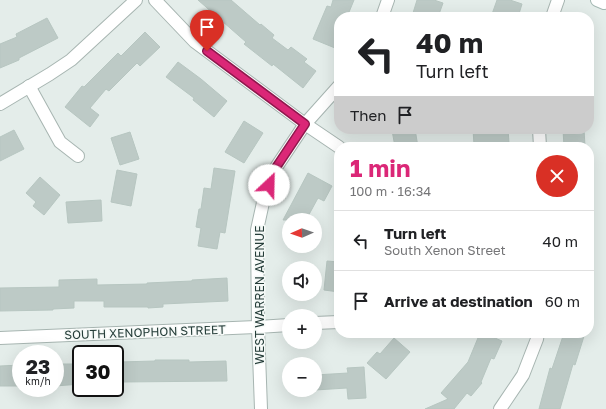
<!DOCTYPE html>
<meta charset="utf-8">
<style>
body{margin:0;font-family:"Golos Text",sans-serif;background:#f2f2f2;color:#202124;height:100vh;display:flex;flex-direction:column;font-size:15px;white-space:nowrap}
*{box-sizing:border-box;margin:0}
p{font-size:13px;color:#757577}
.icon{flex:none;width:22px;height:22px;fill:none;stroke:currentColor;stroke-width:2;stroke-linecap:round;stroke-linejoin:round}
.map{position:relative;flex:1;overflow:hidden}
.panel{position:absolute;left:334px;top:142px;width:260px;height:196px;display:flex;flex-direction:column;background:#fff;border-radius:16px;box-shadow:0 4px 16px #0002}
.panel>*{flex:none}
.guide{position:absolute;left:334px;top:12px;width:260px;height:122px;border-radius:16px;box-shadow:0 4px 16px #0002;background:#fff;color:#202124;overflow:hidden}
.needle{width:26px;rotate:268deg}
.controls{position:absolute;left:282px;top:213px;display:grid;gap:8px}
.controls a{display:grid;place-items:center;width:40px;height:40px;border-radius:50%;background:#fff;box-shadow:0 4px 16px #0002;font-size:20px}
.speed{position:absolute;left:12px;top:345px;display:flex;gap:8px;font-size:20px;font-weight:700;text-align:center}
.speed>*{display:grid;place-content:center;width:52px;height:52px;border-radius:50%;background:#fff;box-shadow:0 4px 16px #0002;line-height:1}
.speed small{font-size:10px;font-weight:400}
.speed .limit{border:2px solid #111;border-radius:6px;background:#fff;color:#111}
.pin{position:absolute;display:grid;place-items:center;width:34px;height:34px;color:#fff;margin:-41px -17px;border-radius:50% 50% 50% 0;rotate:-45deg;box-shadow:0 0 4px #0007}
.pin .icon{rotate:45deg}
.me{position:absolute;width:44px;margin:-22px;rotate:24deg;stroke-linejoin:round;filter:drop-shadow(0 0 3px #0008)}
.turn{display:flex;align-items:center;gap:14px;height:84px;padding:0 16px;font-size:18px}
.turn .icon{width:52px;height:52px;stroke-width:2.5}
.turn b{display:block;font-size:28px;line-height:34px}
.then{display:flex;align-items:center;height:38px;padding:0 16px;background:#0003;gap:8px;font-size:15px}
.round{display:grid;place-items:center;flex:none;width:42px;height:42px;border-radius:21px;background:#f2f2f2}
.head{display:flex;align-items:center;justify-content:space-between;height:68px;padding:0 16px}
h1{font-size:24px;font-weight:700;line-height:30px;color:#db2777}
ul{padding:0;list-style:none}
li{display:flex;align-items:center;gap:12px;height:60px;padding:0 16px;border-top:1px solid #e0e0e0}
li div{flex:1}
li b{display:block;font-size:15px}
li em{font-style:normal}
.map>svg:first-child{display:block}
</style>
<div class="map">
<svg width="606" height="409" viewBox="0 0 606 409">
<rect width="100%" height="100%" fill="#e4edea"/>
<g fill="#bdcac6" stroke="#b7c6c1">
<path d="M198 0H231L260 25 261 24 274 35 272 38 288 50 291 47 307 59 304 62 316 71 303 88 273 64 272 66 244 44 246 42Z"/>
<path d="M333 0H354L347 17H339V37L335 48 313 39 327 6 331 7Z"/>
<path d="M417 0H434L443 3 438 17H418V15L413 13Z"/>
<path d="M497 0H510L522 4 518 17H491Z"/>
<path d="M47 18 58 38 19 58V60L0 68V44L17 37 16 34Z"/>
<path d="M145 32 160 47 140 66 137 63 109 91 106 89 90 108 99 115 90 127 65 107 82 86 84 87 118 53 121 56Z"/>
<path d="M178 62 201 79 227 101 214 117 193 100 194 98 166 77Z"/>
<path d="M244 121 263 133 244 163 225 152Z"/>
<path d="M398 129H415L418 147H395L392 130Z"/>
<path d="M473 129H508L509 143H505V147H485V144L474 145Z"/>
<path d="M563 129H584L585 147H564Z"/>
<path d="M14 130 24 149 0 161V137Z"/>
<path d="M130 132 139 159 120 165 111 138Z"/>
<path d="M214 168 235 171 225 233 220 232 217 249 198 246 201 228 196 227 199 209H201L204 188 211 189Z"/>
<path d="M117 170 137 174 131 206 111 202Z"/>
<path d="M308 173 332 186 324 201 318 198 306 220H283Z"/>
<path d="M40 177 60 195 44 215 33 206 36 202 26 193Z"/>
<path d="M101 200 102 221 68 223 66 202Z"/>
<path d="M327 261 339 262V292L324 290Z"/>
<path d="M227 278 228 301 163 304V307L148 308V307H104V301H74V308L53 309V310L0 311V288L59 287V280L97 279V285L147 284V283L192 281V280Z"/>
<path d="M480 333H483L502 341 494 359 491 358 481 382 482 383 471 396 467 393 454 409H425L448 399 441 393 468 362Z"/>
<path d="M564 333H585L575 365 573 364 560 409H539L550 368 552 369Z"/>
<path d="M394 338 410 352 386 379 367 363 377 352 380 354Z"/>
<path d="M155 360H189V362L226 361 227 381 120 382 119 362 155 361Z"/>
<path d="M55 364H81V384L55 386Z"/>
<path d="M21 365V386H0V366Z"/>
<path d="M364 367 366 398 348 399 347 388 315 390V375L348 373 347 368Z"/>
</g>
<g fill="none" stroke-linecap="round" stroke-linejoin="round">
<g stroke="#a7b5b1" stroke-width="14">
<g id="street">
<path d="M155 0 195 42 305 124 339 147"/>
<path d="M382 17 388 0"/>
<path d="M552 17 558 0"/>
<path d="M29 86 60 142 78 156"/>
<path d="M0 104 50 74 71 60 136 0"/>
<path d="M539 129 540 147"/>
<path d="M315 323 339 322"/>
<path d="M0 338 258 327 289 325"/>
<path d="M261 409 258 327 257 230 264 198 273 172 305 124 339 86"/>
<path d="M500 409 523 375 537 339 538 333"/>
</g>
</g>
<g stroke="#a3b8b2" stroke-width="14">
<path id="secondary" d="M597 0 604 3"/>
</g>
<use href="#street" stroke="#fff" stroke-width="12"/>
<use href="#secondary" stroke="#fff" stroke-width="12"/>
</g>
<g fill="none" stroke-linecap="round" stroke-linejoin="round">
<g stroke="#8e194d" stroke-width="10">
<path id="route" d="M207 51 305 124 273 172 269 185"/>
</g>
<use href="#route" stroke="#db2777" stroke-width="7"/>
</g>
<g text-anchor="middle" dominant-baseline="central" stroke-width="3" stroke-linejoin="round" paint-order="stroke">
<g font-size="12" fill="#253d39" stroke="#f5f9f7">
<text transform="translate(259 295) rotate(-90)">WEST WARREN AVENUE</text>
<text transform="translate(145 332) rotate(-2)">SOUTH XENOPHON STREET</text>
</g>
</g>
</svg>
<div class="controls">
<a><svg class="needle" viewBox="-14 -14 28 28"><path d="M0-13l5 13h-10z" fill="#e53935"/><path d="M0 13l5-13h-10z" fill="#757577"/></svg></a>
<a><svg class="icon" aria-label="sound" viewBox="0 0 24 24"><path d="M4 9h4l5-4v14l-5-4H4zM17 9q2 3 0 6"/></svg></a>
<a>+</a>
<a>−</a>
</div>
<div class="speed"><div>23<small>km/h</small></div><div class="limit">30</div></div>
<div class="pin" style="left:207px;top:51px;background:#d93025"><svg class="icon" aria-label="arrive" viewBox="0 0 24 24"><path d="M6 21V4h12l-3 4 3 4H6"/></svg></div>
<svg class="me" style="left:269px;top:185px" viewBox="-20 -20 40 40"><circle r="19" fill="#fff"/><path d="M0-13L10 11 0 6-10 11z" fill="#db2777"/></svg>
<div class="guide">
<div class="turn"><svg class="icon" aria-label="left" viewBox="0 0 24 24"><path d="M17 20v-9H6M10 6l-5 5 5 5"/></svg><div><b>40 m</b>Turn left</div></div>
<div class="then">Then<svg class="icon" aria-label="arrive" viewBox="0 0 24 24"><path d="M6 21V4h12l-3 4 3 4H6"/></svg></div>
</div>
<section class="panel">
<div class="head"><div><h1>1 min</h1><p>100 m · 16:34</p></div><a class="round" style="background:#d93025;color:#fff"><svg class="icon" aria-label="close" viewBox="0 0 24 24"><path d="M6 6l12 12M18 6L6 18"/></svg></a></div>
<ul>
<li><svg class="icon" aria-label="left" viewBox="0 0 24 24"><path d="M17 20v-9H6M10 6l-5 5 5 5"/></svg><div><b>Turn left</b><p>South Xenon Street</p></div><em>40 m</em></li>
<li><svg class="icon" aria-label="arrive" viewBox="0 0 24 24"><path d="M6 21V4h12l-3 4 3 4H6"/></svg><div><b>Arrive at destination</b></div><em>60 m</em></li>
</ul>
</section>
</div>
